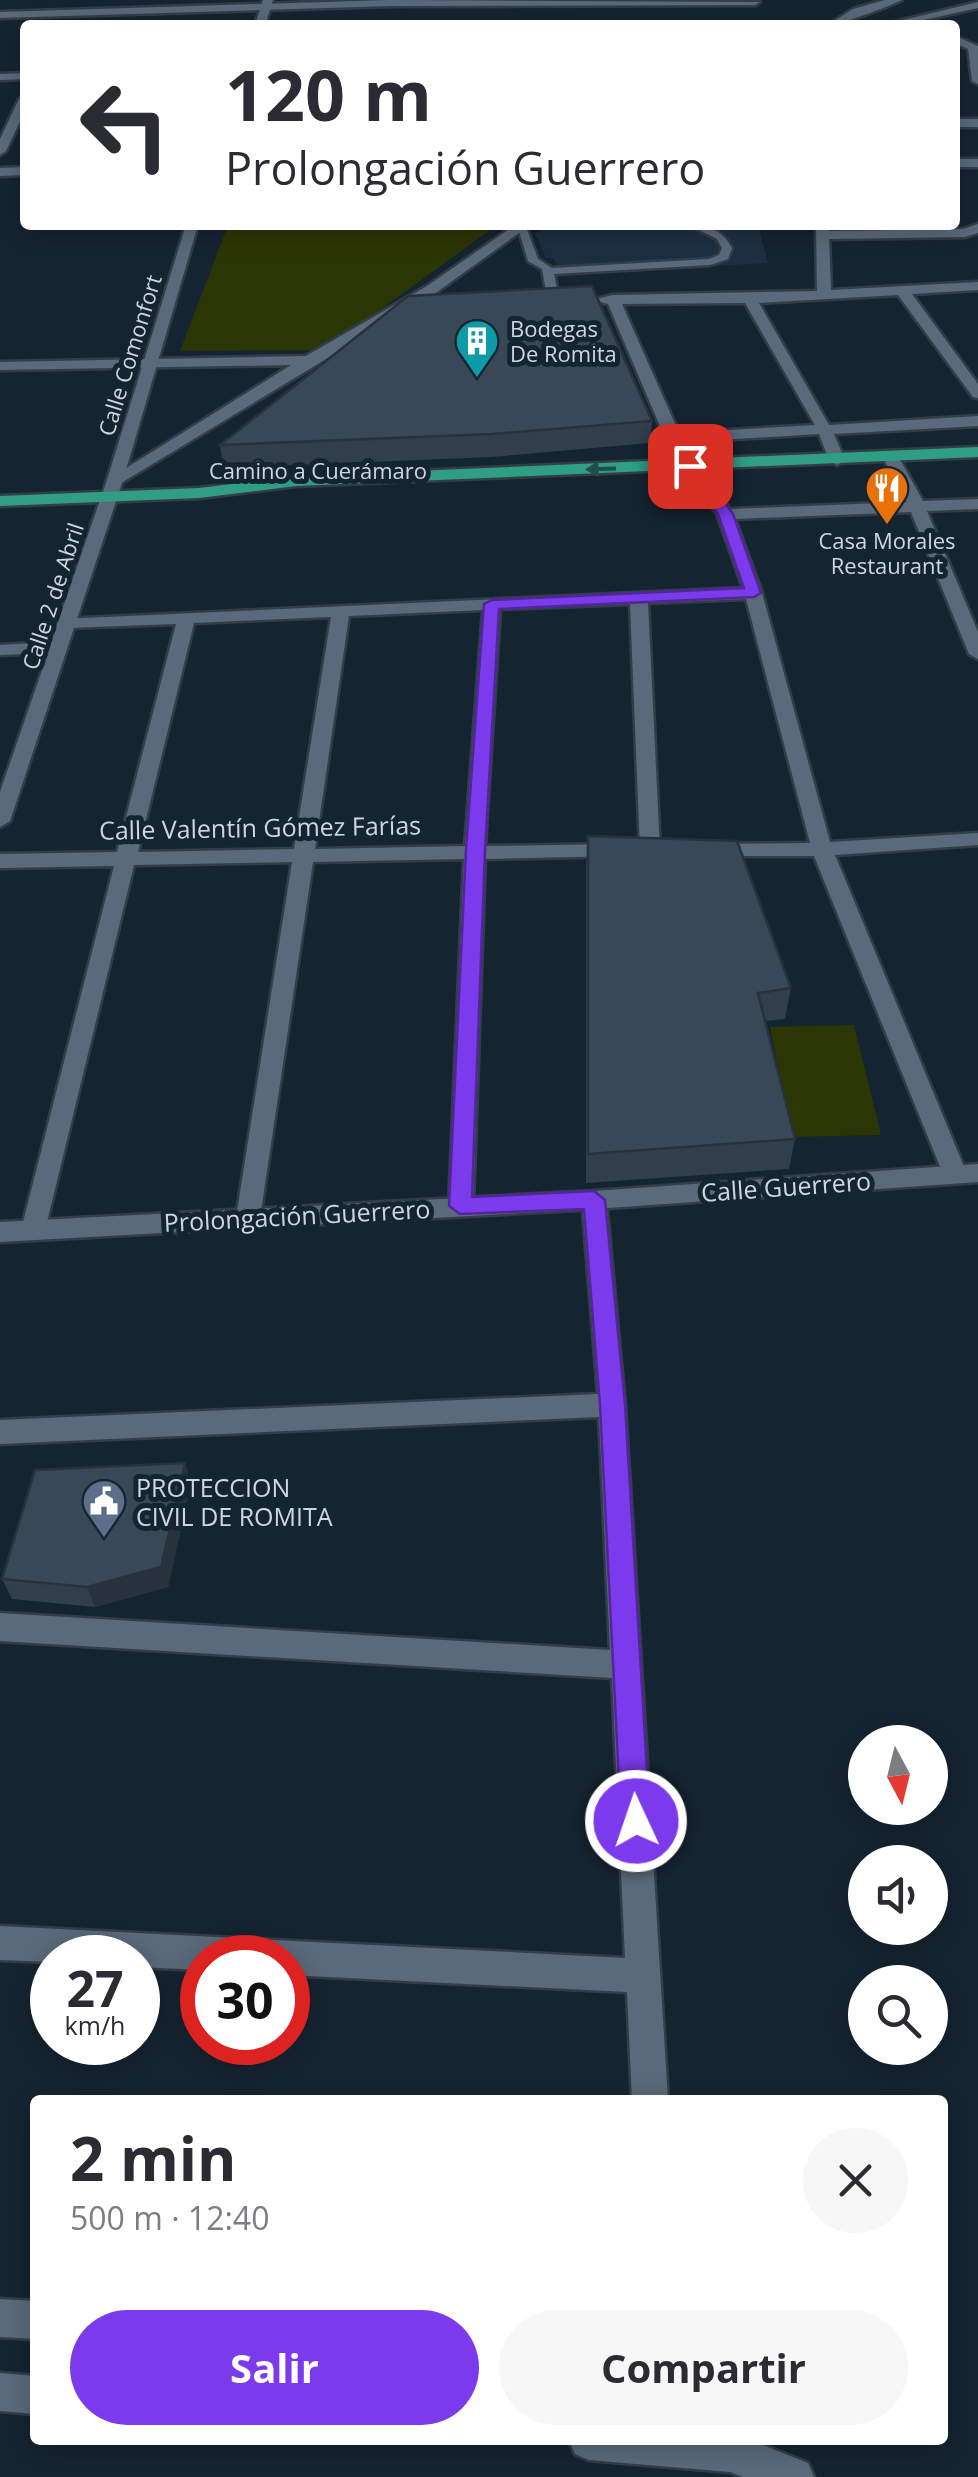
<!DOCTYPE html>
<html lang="es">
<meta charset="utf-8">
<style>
body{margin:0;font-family:"Open Sans",sans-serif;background:#f7f7f7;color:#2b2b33;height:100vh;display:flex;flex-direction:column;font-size:38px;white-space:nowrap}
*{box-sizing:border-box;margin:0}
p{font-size:32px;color:#7c7c81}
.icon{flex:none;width:55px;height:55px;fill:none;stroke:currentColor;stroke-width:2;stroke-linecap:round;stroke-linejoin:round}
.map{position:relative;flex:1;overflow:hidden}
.drawer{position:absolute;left:30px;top:2095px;width:918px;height:350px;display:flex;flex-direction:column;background:#fff;border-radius:10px;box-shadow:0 5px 25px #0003}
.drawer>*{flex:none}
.hud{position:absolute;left:20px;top:20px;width:940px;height:210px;border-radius:10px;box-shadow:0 5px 25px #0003;background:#fff;color:#2b2b33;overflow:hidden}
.needle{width:65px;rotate:173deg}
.controls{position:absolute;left:848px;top:1725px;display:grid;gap:20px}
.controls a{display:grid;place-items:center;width:100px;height:100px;border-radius:50%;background:#fff;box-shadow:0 5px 25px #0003;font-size:50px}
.speed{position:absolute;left:30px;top:1935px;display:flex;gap:20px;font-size:50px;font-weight:700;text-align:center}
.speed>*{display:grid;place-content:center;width:130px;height:130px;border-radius:50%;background:#fff;box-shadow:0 5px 25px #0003;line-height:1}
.speed small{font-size:25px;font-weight:400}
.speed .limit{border:15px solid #d22;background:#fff;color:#111}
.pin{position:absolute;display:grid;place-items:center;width:85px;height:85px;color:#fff;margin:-42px;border-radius:20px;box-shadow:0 5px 15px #0006}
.me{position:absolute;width:110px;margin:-55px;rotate:357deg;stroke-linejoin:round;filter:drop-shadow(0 0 8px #0008)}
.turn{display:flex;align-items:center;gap:35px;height:210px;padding:0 40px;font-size:45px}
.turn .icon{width:130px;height:130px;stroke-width:2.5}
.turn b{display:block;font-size:70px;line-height:85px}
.round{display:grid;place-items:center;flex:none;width:105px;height:105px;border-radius:52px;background:#f7f7f7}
.overview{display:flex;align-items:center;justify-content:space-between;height:170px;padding:0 40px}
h1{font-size:60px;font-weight:700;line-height:75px}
.primary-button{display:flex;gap:20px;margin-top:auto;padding:20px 40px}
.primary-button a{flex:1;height:115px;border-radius:60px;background:#7c3aed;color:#fff;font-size:40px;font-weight:700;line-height:115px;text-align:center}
.primary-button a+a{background:#f7f7f7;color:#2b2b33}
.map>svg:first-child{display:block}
</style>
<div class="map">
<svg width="978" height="2477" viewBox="0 0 978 2477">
<rect width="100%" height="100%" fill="#152431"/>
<path fill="#1c2f40" d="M537 225H758L768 263 563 274 553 258H546L535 233 540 232Z"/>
<g fill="#2c3504">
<path d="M228 225H497L325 350 180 351Z"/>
<path d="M854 1025 881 1135 792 1137 770 1027Z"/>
</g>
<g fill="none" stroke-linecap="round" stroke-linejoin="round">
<g stroke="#333d48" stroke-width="5">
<path id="lane" d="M517 225 526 227 538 259 552 268 709 259 719 255 722 248 717 239 690 225C709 225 723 231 732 248L728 259 710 265 554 274 560 302 554 305 548 302 542 269 528 261Z"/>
</g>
<g stroke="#333d48" stroke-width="5">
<g id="street">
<path d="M388 0 760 2 755 5 391 6 0 18V12Z"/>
<path d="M885 0H902C890 6 840 25 828 25L853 9Z"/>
<path d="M978 2V8L901 25H882Z"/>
<path d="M955 36 978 46V84L972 81 968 49 955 43Z"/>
<path d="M25 73V79L0 80V74Z"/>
<path d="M25 96V111L6 151 0 155V139L19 99Z"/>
<rect x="955" y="119" width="23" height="8"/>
<rect x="955" y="159" width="23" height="8"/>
<path d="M25 167V175L0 176V168Z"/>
<path d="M978 224V233L965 237 829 239 831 290 978 282V290L912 294 978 384V398L973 397 898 295 759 303 829 425 978 416V426L834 434 845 460 837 465 829 460 819 434 684 442 730 509 907 502 882 456 890 451 898 456 923 501 978 499V509L927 511 978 632V659L969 654 911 512 735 519 762 593 830 842 978 833V845L835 855 967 1174 964 1180H946L943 1174 814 856H705L695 850 705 844 810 843 746 599 648 603 660 850 650 856 640 850 630 604 500 609 485 846 620 844 630 850 620 856 485 859 473 1206 470 1213H452L449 1206 464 859 313 862 260 1218 257 1225H239L236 1218 292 862 134 865 45 1230 42 1237H24L21 1230 114 866 0 868V854L117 852 176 624 67 628 58 623 61 619 743 588 717 514 665 438 608 304 592 300 613 295 817 291 816 225H828L829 231 963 229ZM745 303 815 425 679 433 622 304ZM483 610 465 846 315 849 349 616ZM331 617 294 849 138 852 194 623Z"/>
<path d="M515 225H530L437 292 121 483 107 480 291 365 0 370V362L306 356 427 286Z"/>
<path d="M594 1191 603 1193 606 1200 625 1405 668 2100H632L627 1992 288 1975V1958H202V1970L138 1967V1958H52V1962L0 1960V1926L625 1958 612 1678 0 1641V1613L610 1650 599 1417 0 1444V1420L598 1394 582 1200 585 1193Z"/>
<path d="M0 2299 35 2301V2339L0 2337Z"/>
<path d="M0 2373 35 2376V2414L0 2411Z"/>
<path d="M569 2440H750L808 2463 814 2477H743L730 2472 589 2460 575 2454Z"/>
</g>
</g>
<g stroke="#333d48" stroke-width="5">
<g id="secondary">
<path d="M263 0H273L265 25H255Z"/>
<path d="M186 225H198L123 480 10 821 0 827V792L48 653 0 655V645L51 642 107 480Z"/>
<path d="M978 1164V1182L594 1209 0 1242V1222L594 1191Z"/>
</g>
</g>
<g stroke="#333d48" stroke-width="5">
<path id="primary" d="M978 447V457L296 486 199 498 0 506V496L199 488 296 476Z"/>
</g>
<use href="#lane" fill="#5a6a7a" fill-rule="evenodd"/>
<use href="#street" fill="#5a6a7a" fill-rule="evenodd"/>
<use href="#secondary" fill="#5a6a7a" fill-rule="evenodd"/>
<use href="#primary" fill="#2f9e84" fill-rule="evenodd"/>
</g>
<g fill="#313e4b">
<path d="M652 421 650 443 492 457 223 468 220 445Z"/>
<path d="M588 836 791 988 785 1019 766 1021 795 1139 789 1169 586 1183V866Z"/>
<path d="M185 1463 191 1484 168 1587 95 1607 12 1599 2 1579Z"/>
</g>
<path fill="#28323d" d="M185 1463 191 1484 168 1587 95 1607 87 1587Z"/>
<g fill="#394857" stroke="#28323d" stroke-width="2.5">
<path d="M592 286 652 421 492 434 220 445 408 296Z"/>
<path d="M588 836 737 841 791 988 758 993 795 1139 588 1154Z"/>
<path d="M185 1463 161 1567 87 1587 2 1579 35 1470Z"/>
</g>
<defs><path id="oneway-solid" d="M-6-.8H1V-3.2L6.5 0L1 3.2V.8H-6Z" transform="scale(2.5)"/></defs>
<use fill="#1e4f4e" href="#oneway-solid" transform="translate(601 469) rotate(178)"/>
<path fill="#7c3aed" stroke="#51269a" stroke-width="2.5" d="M685 462H695L733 514 761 593 754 597 499 609 485 850 472 1197 594 1191 605 1200 625 1405 650 1821 646 1831 636 1835 625 1831 621 1821 600 1405 584 1209 460 1214 449 1206 466 850 484 604 492 600 744 588 718 514 683 466Z"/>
<defs>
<g id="building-pin" transform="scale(2.25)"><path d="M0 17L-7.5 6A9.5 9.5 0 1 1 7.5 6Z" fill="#0f9aa8" stroke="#152431"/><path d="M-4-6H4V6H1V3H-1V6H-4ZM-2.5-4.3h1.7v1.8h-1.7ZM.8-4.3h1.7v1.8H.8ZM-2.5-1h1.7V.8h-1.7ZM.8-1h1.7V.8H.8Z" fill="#fff"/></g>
<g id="restaurant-pin" transform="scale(2.25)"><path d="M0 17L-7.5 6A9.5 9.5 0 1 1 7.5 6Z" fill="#e8710a" stroke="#152431"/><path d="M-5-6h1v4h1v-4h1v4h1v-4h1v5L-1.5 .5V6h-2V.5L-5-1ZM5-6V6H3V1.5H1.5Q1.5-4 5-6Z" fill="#fff"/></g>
<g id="civic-pin" transform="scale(2.25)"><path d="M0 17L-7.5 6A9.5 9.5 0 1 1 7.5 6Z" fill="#5c6f8a" stroke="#152431"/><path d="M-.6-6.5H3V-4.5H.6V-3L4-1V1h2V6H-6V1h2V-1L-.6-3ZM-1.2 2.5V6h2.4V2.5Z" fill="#fff"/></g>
</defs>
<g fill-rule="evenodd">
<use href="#building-pin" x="477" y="341"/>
<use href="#restaurant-pin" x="887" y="488"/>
<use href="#civic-pin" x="104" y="1501"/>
</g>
<g text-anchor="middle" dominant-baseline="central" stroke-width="10" stroke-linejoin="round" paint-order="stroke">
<g font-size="22" fill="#cdd7df" stroke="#152431" text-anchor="start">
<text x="510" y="328">Bodegas<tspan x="510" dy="25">De Romita</tspan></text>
<text x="887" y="540" text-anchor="middle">Casa Morales<tspan x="887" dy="25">Restaurant</tspan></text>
</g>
<g font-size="22" fill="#cdd7df" stroke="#152431">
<text transform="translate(129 355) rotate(-73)">Calle Comonfort</text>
<text x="318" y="470">Camino a Cuerámaro</text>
<text transform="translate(52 596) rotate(-72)">Calle 2 de Abril</text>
</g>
<g font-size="25" fill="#cdd7df" stroke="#152431">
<text transform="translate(260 827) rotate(-1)">Calle Valentín Gómez Farías</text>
<text transform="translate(786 1186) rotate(-4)">Calle Guerrero</text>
<text transform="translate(297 1215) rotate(-3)">Prolongación Guerrero</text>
</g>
<g font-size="25" fill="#cdd7df" stroke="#152431" text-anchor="start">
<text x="136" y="1487">PROTECCION<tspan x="136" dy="29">CIVIL DE ROMITA</tspan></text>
</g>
</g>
</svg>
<div class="controls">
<a><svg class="needle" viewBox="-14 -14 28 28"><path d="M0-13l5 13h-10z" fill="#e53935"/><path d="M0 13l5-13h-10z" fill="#7c7c81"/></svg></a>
<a><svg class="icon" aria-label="sound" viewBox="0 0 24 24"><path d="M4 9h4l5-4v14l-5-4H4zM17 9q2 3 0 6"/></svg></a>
<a><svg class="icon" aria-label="search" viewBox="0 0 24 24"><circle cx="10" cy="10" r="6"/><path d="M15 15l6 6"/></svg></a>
</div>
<div class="speed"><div>27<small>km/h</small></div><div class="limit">30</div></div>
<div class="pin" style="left:690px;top:466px;background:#d93025"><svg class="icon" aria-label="arrive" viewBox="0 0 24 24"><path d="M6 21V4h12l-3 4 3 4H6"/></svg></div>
<svg class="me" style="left:636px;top:1821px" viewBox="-20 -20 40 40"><circle r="17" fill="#7c3aed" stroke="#fff" stroke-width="3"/><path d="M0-11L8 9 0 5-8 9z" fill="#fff"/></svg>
<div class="hud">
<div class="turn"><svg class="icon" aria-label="left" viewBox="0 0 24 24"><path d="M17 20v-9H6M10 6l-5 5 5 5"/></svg><div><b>120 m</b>Prolongación Guerrero</div></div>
</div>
<section class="drawer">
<div class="overview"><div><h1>2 min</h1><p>500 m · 12:40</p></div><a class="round"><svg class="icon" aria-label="close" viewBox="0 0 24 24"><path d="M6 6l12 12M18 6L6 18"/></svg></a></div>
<div class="primary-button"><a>Salir</a><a>Compartir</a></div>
</section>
</div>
